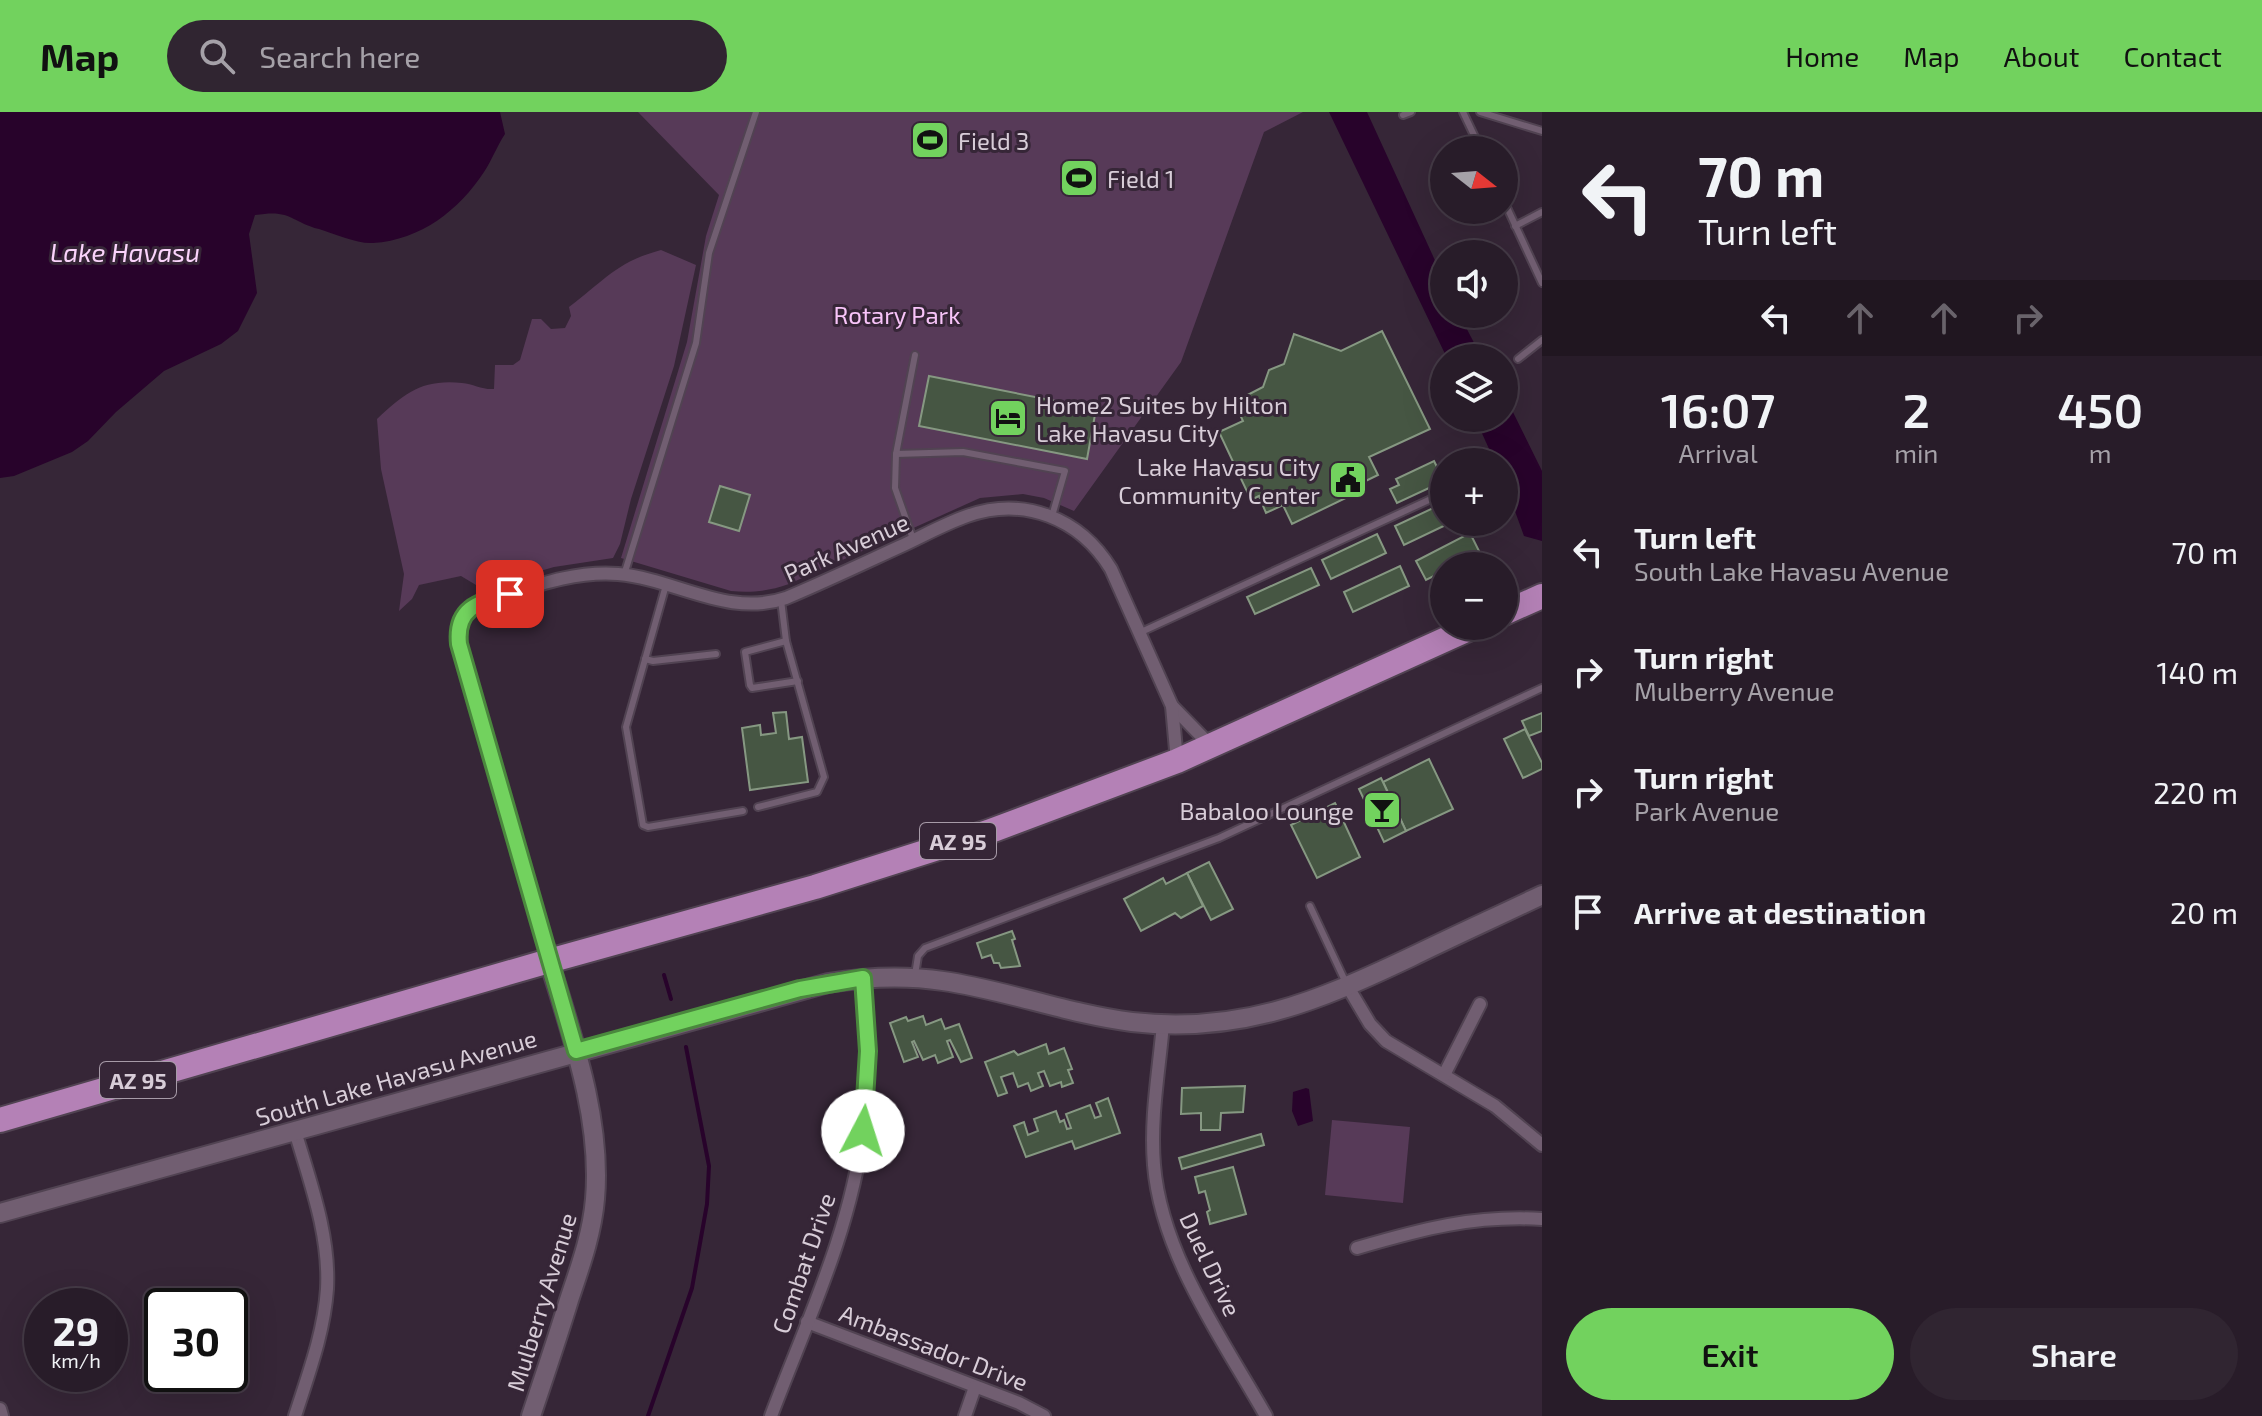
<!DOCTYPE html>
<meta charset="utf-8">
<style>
body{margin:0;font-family:"Exo 2",sans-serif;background:#302531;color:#f1f3f6;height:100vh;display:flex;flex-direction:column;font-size:30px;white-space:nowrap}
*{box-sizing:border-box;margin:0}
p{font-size:26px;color:#a5a1a8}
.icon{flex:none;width:44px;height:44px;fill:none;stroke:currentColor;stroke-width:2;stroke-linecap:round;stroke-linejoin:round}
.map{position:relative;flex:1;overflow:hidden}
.panel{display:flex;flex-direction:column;background:#281c29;width:720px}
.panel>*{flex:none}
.top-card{background:#281c29;color:#f1f3f6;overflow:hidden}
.needle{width:52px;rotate:107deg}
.tools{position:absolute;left:1430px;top:24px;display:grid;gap:16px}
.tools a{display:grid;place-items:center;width:88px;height:88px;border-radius:50%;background:#281c29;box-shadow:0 8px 32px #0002,0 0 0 2px #443a46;font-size:40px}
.speed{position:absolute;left:24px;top:1176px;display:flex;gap:16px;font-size:40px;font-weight:700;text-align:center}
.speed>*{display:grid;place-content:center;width:104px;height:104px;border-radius:50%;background:#281c29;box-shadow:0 8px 32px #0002,0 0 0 2px #443a46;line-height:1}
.speed small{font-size:20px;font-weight:400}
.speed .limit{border:4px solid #111;border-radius:12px;background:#fff;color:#111}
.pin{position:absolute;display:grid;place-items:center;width:68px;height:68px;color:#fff;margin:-34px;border-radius:16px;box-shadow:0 4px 12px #0006}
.me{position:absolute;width:88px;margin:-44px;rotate:5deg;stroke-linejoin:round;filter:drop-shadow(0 0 6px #0008)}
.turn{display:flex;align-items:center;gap:28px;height:168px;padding:0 24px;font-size:36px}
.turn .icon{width:104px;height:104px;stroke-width:2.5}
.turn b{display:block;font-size:56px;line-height:68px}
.lanes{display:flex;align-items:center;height:76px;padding:0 24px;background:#0003;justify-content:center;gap:40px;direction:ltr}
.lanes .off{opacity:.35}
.eta{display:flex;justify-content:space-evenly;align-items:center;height:136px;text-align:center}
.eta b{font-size:48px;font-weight:600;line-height:56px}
.button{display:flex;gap:16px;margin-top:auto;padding:16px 24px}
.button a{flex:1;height:92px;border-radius:48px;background:#72d25e;color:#111;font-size:32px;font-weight:600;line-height:92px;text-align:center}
.button a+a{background:#302531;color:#f1f3f6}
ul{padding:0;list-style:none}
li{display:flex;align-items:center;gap:24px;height:120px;padding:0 24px}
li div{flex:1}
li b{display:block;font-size:30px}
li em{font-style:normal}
header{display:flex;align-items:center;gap:48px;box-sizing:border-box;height:112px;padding:0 40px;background:#72d25e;color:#111}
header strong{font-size:38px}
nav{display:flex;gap:44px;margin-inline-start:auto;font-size:28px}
.search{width:560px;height:72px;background:#302531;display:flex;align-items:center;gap:20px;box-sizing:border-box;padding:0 28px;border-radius:44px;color:#a5a1a8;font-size:30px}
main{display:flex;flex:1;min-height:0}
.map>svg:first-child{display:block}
</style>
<header>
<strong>Map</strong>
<div class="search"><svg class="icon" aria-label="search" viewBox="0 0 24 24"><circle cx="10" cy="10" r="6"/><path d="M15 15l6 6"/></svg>Search here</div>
<nav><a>Home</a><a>Map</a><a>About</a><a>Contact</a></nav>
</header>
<main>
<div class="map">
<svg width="1542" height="1304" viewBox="0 0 1542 1304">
<rect width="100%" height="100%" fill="#362637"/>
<g fill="#573a58">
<path d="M638 0H1303L1264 20 1181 250 1074 399 1044 386 1023 382 980 386 789 472C769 479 752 481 731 479L621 446 687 230 706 124 719 83Z"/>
<path d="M661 138 696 153 674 254 631 387 620 432 613 446 554 455 481 476 461 464 419 473 412 487 399 499 404 462 381 357 377 307C405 281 422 267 462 271 473 272 483 278 494 277L495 253H513L520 248 532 207H541L551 217 565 216 571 204 569 195C604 169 616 150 661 138Z"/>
<path d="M1332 1008 1410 1015 1403 1091 1325 1083Z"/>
</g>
<g fill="#28032b">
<path d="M0 0H500L505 22C497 34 492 48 484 60 459 98 421 128 373 131 357 132 335 122 319 117 289 109 292 97 255 103L249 122 257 181 238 219 221 232 164 259 116 300 88 329 72 340 14 364 0 366Z"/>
<path d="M1329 0H1367L1444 168V202H1459L1482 246H1447Z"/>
<path d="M1504 282 1542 359V429L1524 424 1504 369V350H1495L1475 306H1504Z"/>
<path d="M1306 976 1309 977 1313 1009 1298 1014 1292 999 1293 980Z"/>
</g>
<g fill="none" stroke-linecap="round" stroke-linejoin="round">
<g stroke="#28032b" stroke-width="4">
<path d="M664 863 671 887"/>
<path d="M648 1304 692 1176 707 1092 709 1054 686 935"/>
</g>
</g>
<g fill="#465643" stroke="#869882" stroke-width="2">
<path d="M1382 219 1430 317 1369 345 1378 363 1351 376 1354 382 1292 412 1283 393 1266 401 1259 384 1251 388 1219 320 1243 309 1234 290 1263 275 1269 258 1284 252 1294 222 1341 239Z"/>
<path d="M929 264 1096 297 1087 347 919 314Z"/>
<path d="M1434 349 1437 355 1444 352V369L1397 391 1390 377 1399 373 1396 367Z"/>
<path d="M720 374 750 383 739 419 709 410Z"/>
<path d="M1444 391V410H1452L1404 433 1395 414Z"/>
<path d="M1470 421 1480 441 1454 454H1444V459L1426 468 1416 449Z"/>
<path d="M1377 422 1386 441 1331 467 1322 448Z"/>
<path d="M1400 454 1409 474 1353 500 1344 480Z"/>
<path d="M1311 456 1319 473 1255 502 1247 485Z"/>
<path d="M786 600 789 627 802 625 808 670 750 678 742 616 760 613 761 623 776 621 773 601Z"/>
<path d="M1542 601V619L1529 624 1522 609Z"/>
<path d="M1525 617 1542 651V657L1523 666 1504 627Z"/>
<path d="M1429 647 1453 697 1406 719 1383 670Z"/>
<path d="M1381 666 1406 719 1384 730 1359 677Z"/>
<path d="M1335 691 1360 745 1317 766 1291 713Z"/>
<path d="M1209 750 1233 797 1211 808 1187 761Z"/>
<path d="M1187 761 1203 794 1181 806 1175 801 1141 819 1124 787 1163 766 1166 772Z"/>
<path d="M1012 819 1015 827 1012 828 1020 854 1001 856 999 851H994L991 843 982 846 977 831Z"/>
<path d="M923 904 926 913 941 907 945 917 959 912 972 946 961 950 950 928 947 929 953 945 938 951 935 943 923 948 914 929 912 930 918 945 904 950 890 911 906 905 908 909Z"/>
<path d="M1046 932 1049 942 1064 936 1072 957 1068 958 1073 971 1062 975 1061 970 1050 974 1044 959 1038 961 1043 974 1031 979 1028 971 1018 975 1013 961 1001 965 1007 981 998 984 985 950 1014 939 1018 943Z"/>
<path d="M1245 974 1243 1000 1221 1001 1220 1018H1201V1001L1181 1002 1182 976Z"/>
<path d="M1108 986 1120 1021 1075 1037 1072 1029 1026 1045 1014 1014 1024 1010 1028 1023 1038 1019 1034 1007 1056 999 1060 1010 1064 1008 1067 1017 1071 1016 1066 1002 1090 993 1095 1006 1101 1004 1096 991Z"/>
<path d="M1261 1022 1264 1033 1182 1057 1179 1046Z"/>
<path d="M1233 1055 1246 1102 1210 1112 1207 1100 1210 1098 1205 1079 1199 1081 1195 1065Z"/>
</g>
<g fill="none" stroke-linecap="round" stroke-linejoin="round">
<g stroke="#514352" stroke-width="10">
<g id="lane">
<path d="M1463 0 1481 38"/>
<path d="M1480 0 1542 19"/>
<path d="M1403 3 1411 0"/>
<path d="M1504 89 1542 171"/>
<path d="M1515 114 1542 100"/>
<path d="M915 243 896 342 963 340 1065 359 1052 404"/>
<path d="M1518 247 1542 228"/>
<path d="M896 342 895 376 913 427"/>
<path d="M624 463 696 231 709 141 756 0"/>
<path d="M666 473 626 615 643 713 648 715 743 699"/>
<path d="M1139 521 1444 381"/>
<path d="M786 529 745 540 750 573 752 576 798 569"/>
<path d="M645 547 653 549 716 542"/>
<path d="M758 695 817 680 824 665 786 529 781 488"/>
<path d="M1310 794 1346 871"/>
<path d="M915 863 918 844 925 836 1219 726 1542 576"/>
</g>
</g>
<g stroke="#514352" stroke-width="16">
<g id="street">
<path d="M1172 594 1211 634"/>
<path d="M549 849 459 532C456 513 463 500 480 491 524 478 571 458 618 462 676 467 728 506 786 486 824 470 862 452 899 435 921 425 944 412 967 404 1024 384 1080 406 1111 457L1172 594 1177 649"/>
<path d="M1348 875 1370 912 1386 929 1495 994 1542 1033"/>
<path d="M1163 912C1159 959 1150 1006 1154 1053 1161 1142 1223 1228 1266 1304"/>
<path d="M1444 963 1480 892"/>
<path d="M295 1019C310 1070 330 1123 327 1177 324 1221 308 1263 295 1304"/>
<path d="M1357 1136C1422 1117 1474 1103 1542 1107"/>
<path d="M807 1210 1019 1291 1044 1304"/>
<path d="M0 1297 2 1304"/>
<path d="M771 1304C806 1211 851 1118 863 1019 870 968 866 917 863 866"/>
<path d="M965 1304 975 1275"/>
</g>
</g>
<g stroke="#514352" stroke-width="22">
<g id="secondary">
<path d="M0 1101 828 871C866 865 904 863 943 869 1006 878 1068 902 1132 910 1240 922 1316 890 1411 845 1454 824 1498 804 1542 783"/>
<path d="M531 1304C544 1265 557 1227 569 1188 580 1155 592 1122 595 1087 602 1007 572 924 549 849"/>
</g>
</g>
<g stroke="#514352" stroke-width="28">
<g id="highway">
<path d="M1504 501 1542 484"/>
<path d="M0 1008 549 849 815 775 988 720 1177 649 1475 514"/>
</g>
</g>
<use href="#lane" stroke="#715e71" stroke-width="6"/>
<use href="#street" stroke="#715e71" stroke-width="12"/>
<use href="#secondary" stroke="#715e71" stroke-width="18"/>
<use href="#highway" stroke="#b481b6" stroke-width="24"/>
</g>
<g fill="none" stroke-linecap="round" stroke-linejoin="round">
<g stroke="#4a883d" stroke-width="20">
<path id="route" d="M510 482C481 490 455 494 459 532L576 939 800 877 863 866 868 939 863 1019"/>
</g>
<use href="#route" stroke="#72d25e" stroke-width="14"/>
</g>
<defs>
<g id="stadium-square" transform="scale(2)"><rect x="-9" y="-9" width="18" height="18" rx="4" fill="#72d25e" stroke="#362637"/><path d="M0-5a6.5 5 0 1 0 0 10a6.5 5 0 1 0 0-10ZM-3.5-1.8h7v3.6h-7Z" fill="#111"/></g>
<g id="hotel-square" transform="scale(2)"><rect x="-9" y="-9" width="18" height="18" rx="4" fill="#72d25e" stroke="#362637"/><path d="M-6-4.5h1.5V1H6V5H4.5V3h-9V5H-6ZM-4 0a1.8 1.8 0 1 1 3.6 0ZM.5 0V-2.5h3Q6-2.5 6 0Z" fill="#111"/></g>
<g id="civic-square" transform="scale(2)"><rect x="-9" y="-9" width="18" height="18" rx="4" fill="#72d25e" stroke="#362637"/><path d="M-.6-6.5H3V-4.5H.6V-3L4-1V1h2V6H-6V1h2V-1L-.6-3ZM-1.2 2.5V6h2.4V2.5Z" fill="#111"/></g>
<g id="bar-square" transform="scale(2)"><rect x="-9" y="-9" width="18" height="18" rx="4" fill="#72d25e" stroke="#362637"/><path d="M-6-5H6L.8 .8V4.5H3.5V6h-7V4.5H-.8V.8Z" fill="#111"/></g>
</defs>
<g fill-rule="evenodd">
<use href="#stadium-square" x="930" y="28"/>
<use href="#stadium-square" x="1079" y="66"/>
<use href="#hotel-square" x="1008" y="306"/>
<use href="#civic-square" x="1348" y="368"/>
<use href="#bar-square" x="1382" y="698"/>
</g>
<g text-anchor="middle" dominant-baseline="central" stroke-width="6" stroke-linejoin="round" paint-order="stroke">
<g fill="#362637" stroke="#a79ba8" stroke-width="2">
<rect x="920" y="711" width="76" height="36" rx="6"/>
<rect x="100" y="950" width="76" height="36" rx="6"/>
</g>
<g font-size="22" font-weight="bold" fill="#d8cdd8">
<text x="958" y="729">AZ 95</text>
<text x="138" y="968">AZ 95</text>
</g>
<g font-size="24" fill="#d8cdd8" stroke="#362637" text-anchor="start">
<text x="958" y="28">Field 3</text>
<text x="1107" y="66">Field 1</text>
<text x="1036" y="292">Home2 Suites by Hilton<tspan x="1036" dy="28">Lake Havasu City</tspan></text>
<text x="1320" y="354" text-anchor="end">Lake Havasu City<tspan x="1320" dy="28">Community Center</tspan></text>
<text x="1354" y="698" text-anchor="end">Babaloo Lounge</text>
</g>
<g font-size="24" fill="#f8c4f9" stroke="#362637">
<text x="897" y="202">Rotary Park</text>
</g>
<g font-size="24" fill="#d8cdd8" stroke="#362637">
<text transform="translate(846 435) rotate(-24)">Park Avenue</text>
<text transform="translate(396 965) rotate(-16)">South Lake Havasu Avenue</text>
<text transform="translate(803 1151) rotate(-71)">Combat Drive</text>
<text transform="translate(1211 1152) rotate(65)">Duel Drive</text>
<text transform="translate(541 1190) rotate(-73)">Mulberry Avenue</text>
<text transform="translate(934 1235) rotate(21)">Ambassador Drive</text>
</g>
<g font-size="26" font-style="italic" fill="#fad3fb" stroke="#362637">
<text x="125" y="139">Lake Havasu</text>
</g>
</g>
</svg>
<div class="tools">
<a><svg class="needle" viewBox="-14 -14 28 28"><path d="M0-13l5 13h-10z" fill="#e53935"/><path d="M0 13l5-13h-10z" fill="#a5a1a8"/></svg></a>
<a><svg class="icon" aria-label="sound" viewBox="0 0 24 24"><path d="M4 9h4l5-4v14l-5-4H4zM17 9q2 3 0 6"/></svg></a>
<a><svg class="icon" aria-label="layers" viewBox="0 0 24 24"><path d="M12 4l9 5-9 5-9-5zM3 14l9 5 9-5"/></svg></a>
<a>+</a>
<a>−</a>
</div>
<div class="speed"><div>29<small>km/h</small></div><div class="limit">30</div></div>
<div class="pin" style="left:510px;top:482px;background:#d93025"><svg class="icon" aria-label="arrive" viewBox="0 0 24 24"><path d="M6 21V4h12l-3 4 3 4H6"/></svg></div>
<svg class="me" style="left:863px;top:1019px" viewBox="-20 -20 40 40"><circle r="19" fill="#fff"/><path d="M0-13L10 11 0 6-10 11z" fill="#72d25e"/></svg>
</div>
<section class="panel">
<div class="top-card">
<div class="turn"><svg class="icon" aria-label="left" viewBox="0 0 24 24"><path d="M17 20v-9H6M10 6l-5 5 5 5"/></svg><div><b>70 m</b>Turn left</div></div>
<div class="lanes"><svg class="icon" aria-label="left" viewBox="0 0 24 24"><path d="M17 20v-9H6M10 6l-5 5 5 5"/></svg><svg class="icon off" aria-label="ahead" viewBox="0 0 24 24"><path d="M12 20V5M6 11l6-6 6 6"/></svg><svg class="icon off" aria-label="ahead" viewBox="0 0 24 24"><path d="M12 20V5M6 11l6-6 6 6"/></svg><svg class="icon off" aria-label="right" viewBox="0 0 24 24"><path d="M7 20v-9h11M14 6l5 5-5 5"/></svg></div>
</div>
<div class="eta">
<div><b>16:07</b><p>Arrival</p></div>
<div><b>2</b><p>min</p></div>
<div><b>450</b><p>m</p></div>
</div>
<ul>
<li><svg class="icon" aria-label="left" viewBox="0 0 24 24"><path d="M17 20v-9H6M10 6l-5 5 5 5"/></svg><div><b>Turn left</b><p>South Lake Havasu Avenue</p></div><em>70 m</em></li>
<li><svg class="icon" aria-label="right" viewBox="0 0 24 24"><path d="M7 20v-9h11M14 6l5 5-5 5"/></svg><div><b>Turn right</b><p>Mulberry Avenue</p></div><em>140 m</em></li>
<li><svg class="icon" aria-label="right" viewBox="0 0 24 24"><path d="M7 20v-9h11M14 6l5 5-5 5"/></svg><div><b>Turn right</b><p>Park Avenue</p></div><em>220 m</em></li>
<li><svg class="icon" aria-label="arrive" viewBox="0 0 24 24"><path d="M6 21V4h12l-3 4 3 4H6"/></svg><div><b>Arrive at destination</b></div><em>20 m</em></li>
</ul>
<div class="button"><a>Exit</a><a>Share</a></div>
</section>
</main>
